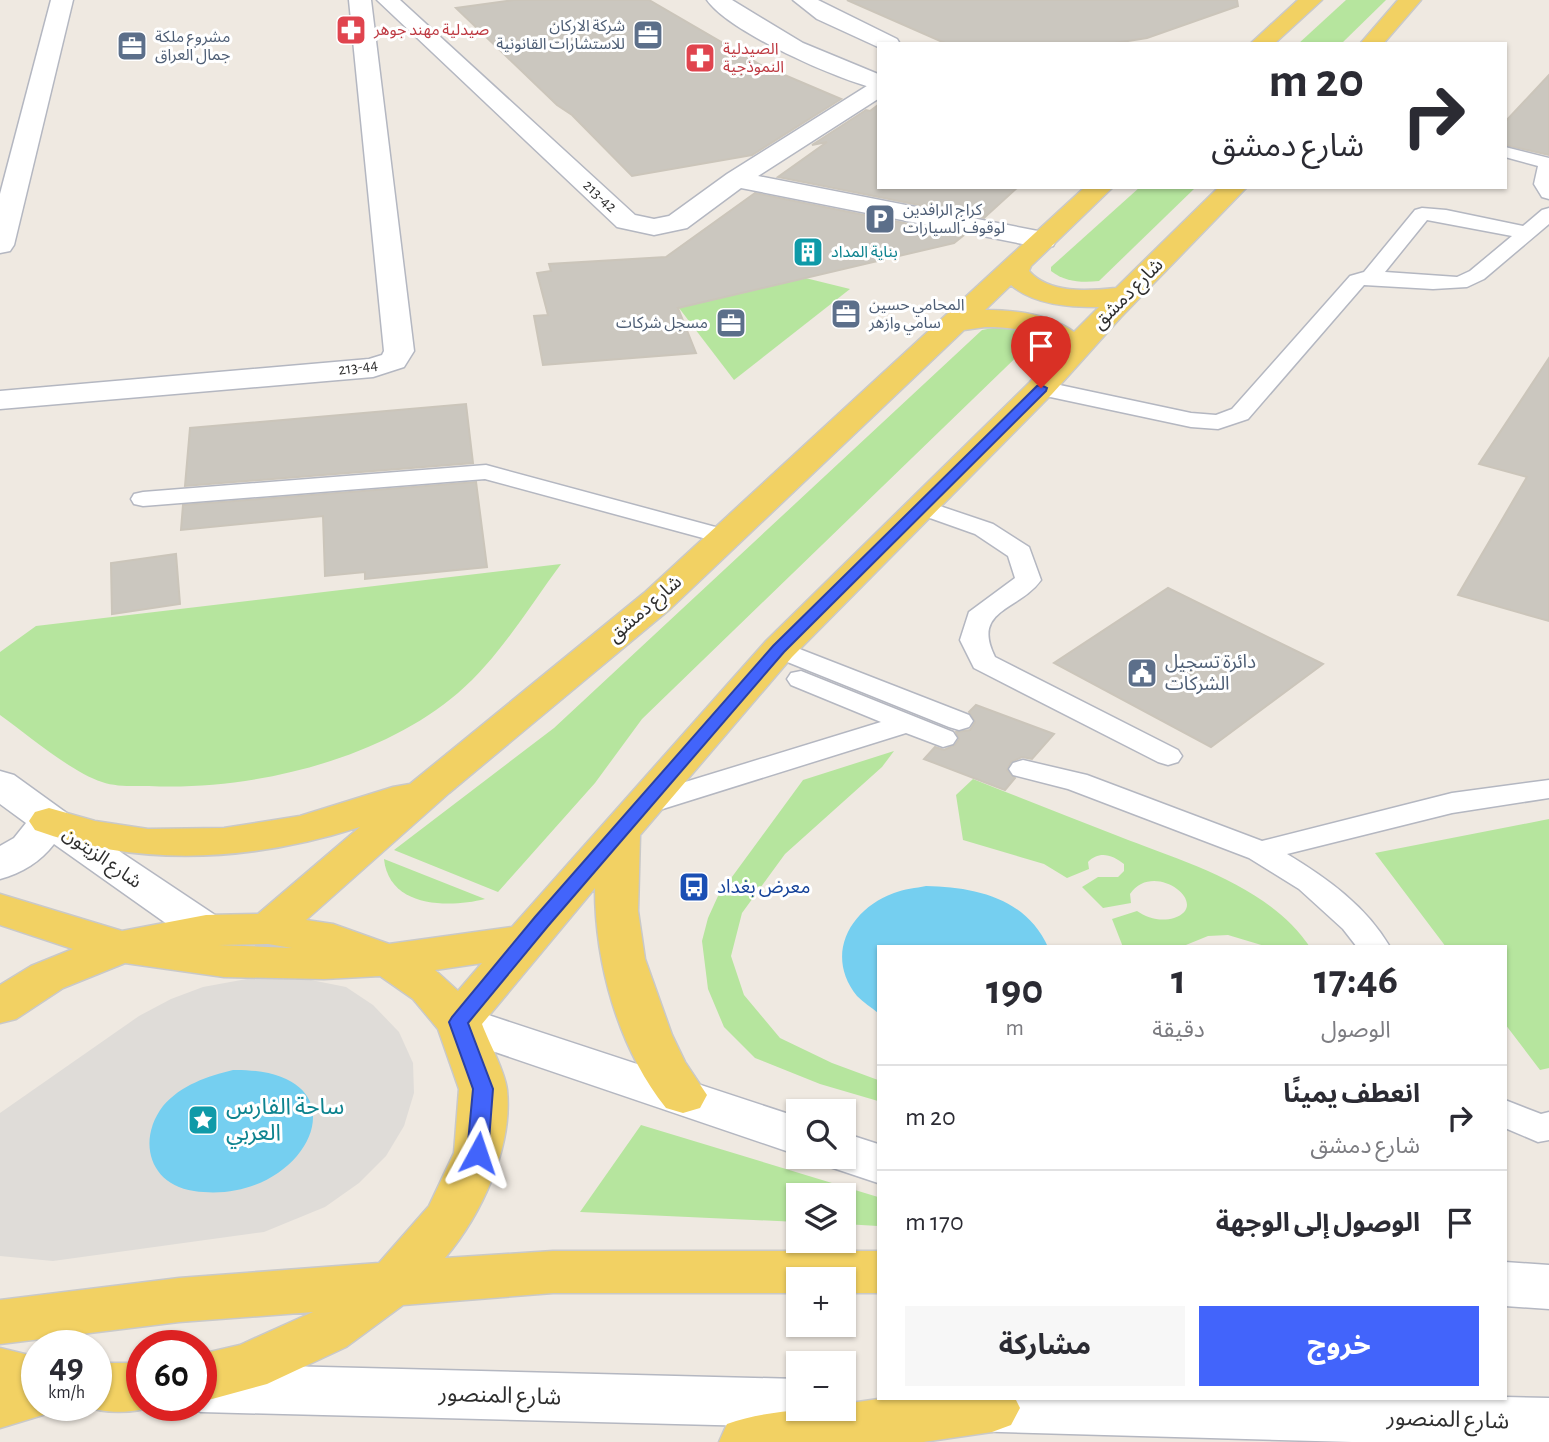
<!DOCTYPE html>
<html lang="ar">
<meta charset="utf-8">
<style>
body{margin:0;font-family:"Alegreya Sans","Noto Sans Arabic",sans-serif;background:#f7f7f7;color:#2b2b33;direction:rtl;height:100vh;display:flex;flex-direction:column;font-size:26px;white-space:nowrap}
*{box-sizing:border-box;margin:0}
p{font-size:23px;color:#7c7c81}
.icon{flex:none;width:38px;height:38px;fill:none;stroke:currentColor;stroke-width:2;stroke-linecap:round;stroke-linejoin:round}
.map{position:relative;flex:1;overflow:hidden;direction:ltr}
.side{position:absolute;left:877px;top:945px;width:630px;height:455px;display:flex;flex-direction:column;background:#fff;border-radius:0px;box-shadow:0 2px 5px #0004;direction:rtl}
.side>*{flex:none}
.top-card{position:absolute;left:877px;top:42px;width:630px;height:147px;border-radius:0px;box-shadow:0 2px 5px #0004;direction:rtl;background:#fff;color:#2b2b33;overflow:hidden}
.buttons{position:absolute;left:786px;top:1099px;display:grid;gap:14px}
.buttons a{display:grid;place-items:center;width:70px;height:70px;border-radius:0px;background:#fff;box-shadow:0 2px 5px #0004;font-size:35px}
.speed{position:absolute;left:21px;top:1330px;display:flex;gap:14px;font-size:35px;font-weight:700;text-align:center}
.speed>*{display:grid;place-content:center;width:91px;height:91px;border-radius:50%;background:#fff;box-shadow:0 2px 5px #0004;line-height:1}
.speed small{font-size:18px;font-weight:400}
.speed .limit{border:10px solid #d22;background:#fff;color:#111}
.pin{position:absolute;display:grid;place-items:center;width:60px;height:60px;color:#fff;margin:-72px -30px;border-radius:50% 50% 50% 0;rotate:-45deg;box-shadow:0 0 7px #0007}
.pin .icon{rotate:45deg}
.me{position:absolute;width:77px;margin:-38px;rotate:5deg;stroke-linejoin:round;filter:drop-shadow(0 0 5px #0008)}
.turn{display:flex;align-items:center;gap:24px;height:147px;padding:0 28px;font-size:32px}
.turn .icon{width:91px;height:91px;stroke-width:2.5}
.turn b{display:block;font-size:49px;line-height:60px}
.eta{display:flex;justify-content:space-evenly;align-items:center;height:119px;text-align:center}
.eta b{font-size:42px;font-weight:700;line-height:49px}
.action{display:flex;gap:14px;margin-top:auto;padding:14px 28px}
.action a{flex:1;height:80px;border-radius:0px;background:#4264fb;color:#fff;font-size:28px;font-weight:700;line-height:80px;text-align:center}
.action a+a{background:#f7f7f7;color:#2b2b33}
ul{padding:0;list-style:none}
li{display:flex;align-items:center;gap:21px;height:105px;padding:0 28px;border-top:2px solid #e1e1e2}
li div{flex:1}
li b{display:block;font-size:26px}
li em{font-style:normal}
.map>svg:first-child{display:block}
</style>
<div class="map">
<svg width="1549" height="1442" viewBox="0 0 1549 1442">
<rect width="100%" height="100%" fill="#efe9e1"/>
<g fill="#b6e59e">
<path d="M1346 0H1386L1341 44H1298Z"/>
<path d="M1140 187H1196L1099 281C1082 283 1065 282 1051 271V267Z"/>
<path d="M785 273 850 289 734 380 679 308Z"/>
<path d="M998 327 1025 332 1032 342 642 719 595 783 498 892 394 850 554 728 982 330Z"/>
<path d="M561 564C529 607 499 658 458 693 380 760 251 791 149 786 134 786 116 787 102 782 71 772 28 735 0 715V652L36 626Z"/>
<path d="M894 751 882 767 785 854 742 913 731 956 744 995 780 1038 832 1063 878 1080V1101L820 1084 755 1058 724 1027 708 989 702 941 708 918 718 896 803 780Z"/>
<path d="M973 779C1021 798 1069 817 1118 836 1184 862 1268 885 1310 947H1268L1228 935 1208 936 1181 947H1123L1112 919 1137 911C1147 918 1161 922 1174 918 1213 905 1154 859 1130 894L1131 903 1103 908 1082 887 1098 877H1118L1124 871V864C1113 855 1099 850 1088 862L1089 869 1067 878 1044 864 963 840 956 795Z"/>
<path d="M1549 819V1068L1540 1070 1505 1024V947H1446L1375 853Z"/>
<path d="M384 859 485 899C449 908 389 908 384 859Z"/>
<path d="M641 1125 878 1197V1226L844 1224V1195H798V1222L580 1212Z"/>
</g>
<path fill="#dfdcd8" d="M252 978 311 980 346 987 373 1005 399 1032 413 1063 414 1093 404 1126 386 1156 359 1183 325 1207 264 1232 53 1261 0 1256V1113L139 1016 171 999 203 987Z"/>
<g fill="#75cff0">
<path d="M926 886C975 887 1026 898 1048 947H878V1013C872 1008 863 1002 857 996 824 955 850 909 894 893 904 889 916 888 926 886Z"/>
<path d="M233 1070C374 1068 308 1208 194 1191 149 1185 137 1140 163 1106 181 1085 208 1076 233 1070Z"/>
</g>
<g fill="#cbc7bf" stroke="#cbc5ba" stroke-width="2">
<path d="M514 0H649L761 65 841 99 752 155 632 176 572 115 557 105 456 8Z"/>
<path d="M847 0H1237L1238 6 1147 38 1109 44H947Z"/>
<path d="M1549 75V155L1505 145V122Z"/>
<path d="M878 105V187H1018L984 218 778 177 827 142 812 145 866 110 870 111Z"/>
<path d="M755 193 964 235 954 243 678 308 696 353 543 365 534 316 548 315 537 273 551 271 549 264 666 257Z"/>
<path d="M1549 358V621L1458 595 1527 477 1479 464Z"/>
<path d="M466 404 473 463 185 486 190 428Z"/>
<path d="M476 482 487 567 365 579V572L325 576 323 516 181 530 183 505Z"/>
<path d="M176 554 180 604 112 614 111 563Z"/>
<path d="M1168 588 1323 664 1211 747 1054 663Z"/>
<path d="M976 705 1054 734 1032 759 1022 757 1011 762 1007 770 1015 778 1005 790 924 759 935 747 944 750 955 745 959 739 956 732 970 730 975 722 969 712Z"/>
</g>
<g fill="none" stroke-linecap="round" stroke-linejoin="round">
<g stroke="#b4b7c1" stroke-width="3">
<g id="service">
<path d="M1505 147 1549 158V199L1542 197 1534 184 1538 166 1505 157Z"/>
<path d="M1422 208 1446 210 1523 226 1542 210 1549 208V224L1484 279 1467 287 1433 289 1364 285 1248 419 1218 429 1191 427 1041 395 1033 393 1030 388 1033 383 1041 381 1191 413 1216 415 1232 409 1350 276 1364 272 1415 210ZM1427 220 1512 236 1470 271 1457 277 1385 272Z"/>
<path d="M486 465 734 532 737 537 734 542 725 544 485 479 143 506 134 504 131 499 134 494 143 492Z"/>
<path d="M922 500 993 524 1029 547 1041 580C1019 611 971 609 995 657L1178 750 1182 756 1178 762 1168 765 1158 762 974 668 960 640 969 612 1015 578 1008 556 975 534 913 512 910 507 913 502Z"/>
<path d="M779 641 969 715 973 721 969 727 959 730 949 727 770 655 766 649 770 643Z"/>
<path d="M801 671 953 732 957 738 953 744 943 747 906 733 653 812 643 815 633 812 628 805 633 798 881 722 791 685 787 679 791 673Z"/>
<path d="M1023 760 1087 775 1262 841 1452 793 1549 780V798L1452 813 1287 854C1327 878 1366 906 1390 947H1357L1343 929 1299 889 1249 858 1068 789 1013 775 1009 769 1013 763Z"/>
<path d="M1505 1100 1541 1114 1549 1112V1140L1538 1142 1505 1128Z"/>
</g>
</g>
<g stroke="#b4b7c1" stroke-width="3">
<g id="minor">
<path d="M51 0H73L14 245 10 251 0 253V194Z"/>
<path d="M349 0H371L414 351 404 367 373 377 0 409V391L369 359 382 355 384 351Z"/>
<path d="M377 0H400L635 215 654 219 669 216 727 174 870 84 878 82V99L758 176 1043 232 1053 234 1056 240 1053 246 1043 248 741 188 687 228 654 235 617 227Z"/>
</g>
</g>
<g stroke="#b4b7c1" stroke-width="3">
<g id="tertiary">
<path d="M707 0H732L803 43 878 74V89C840 81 729 32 707 0Z"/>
<path d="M793 0H818L897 39 900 44H878V47L817 19Z"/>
</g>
</g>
<g stroke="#b4b7c1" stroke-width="3">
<g id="secondary">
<path d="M0 771 14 775 122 853 221 919 228 930 221 941 206 945 191 941 54 844C40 862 22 873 0 879V846L14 838 26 823 0 804Z"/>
<path d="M458 1005 798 1117V1155L442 1034 435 1022 442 1010Z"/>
<path d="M844 1133 878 1144V1183L827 1166 822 1157H844Z"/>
<path d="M1505 1262 1549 1265V1309L1505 1306Z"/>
<path d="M201 1364 798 1379V1409H823L817 1420 798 1427 201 1412 183 1405H201Z"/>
<path d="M1505 1397 1549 1398V1442H1352L968 1431 949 1424 940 1407 945 1398Z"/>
</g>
</g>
<g stroke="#c9c9c9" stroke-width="3">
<g id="primary">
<path d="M1298 0H1322L1274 44H1250Z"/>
<path d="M1398 0H1421L1383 44H1360Z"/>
<path d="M1085 187H1113L1031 266 1029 271C1050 294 1088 291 1116 288L1219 187H1247L1121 317 1052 394 792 657 640 835 638 911 645 959 672 1035 685 1062 707 1095 700 1108 683 1113 666 1108C618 1048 595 963 595 888L482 1024C489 1043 505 1071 507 1090 513 1148 481 1215 445 1258L553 1251H878V1293H844V1279H798V1293H553L403 1305 346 1347 267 1384 201 1402V1354L240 1345 313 1312 179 1322 0 1344V1300L179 1278 379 1263 429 1206 454 1153 459 1089 438 1029 413 999 380 976 324 979 224 977 125 963 63 988 16 1019 0 1023V985L31 966 73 949 0 925V894L122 931 206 915 258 914 360 827C253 861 141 868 35 830L29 821 35 812 49 808 95 821 148 829 224 828 300 816 393 787 410 784 644 593ZM1011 285C1034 305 1070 307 1099 307L1074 332C1049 314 1015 310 985 310ZM985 327C1012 327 1035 330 1057 347L1055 353 1030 382 766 641 512 927 389 944 333 924 306 920 449 793 670 609 964 330ZM268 944 292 948 218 945ZM482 963 458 991 435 970 476 964Z"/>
<path d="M0 1348 37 1357V1405H59L56 1411 0 1428Z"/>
<path d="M96 1363H142V1405H157C134 1414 104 1414 81 1405H96Z"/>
<path d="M885 1398H1015L1020 1408 1011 1425 992 1432 923 1442H719L727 1424C764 1411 804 1409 844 1409V1404Z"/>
</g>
</g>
<use href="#service" fill="#fff" fill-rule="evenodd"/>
<use href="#minor" fill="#fff" fill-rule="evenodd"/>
<use href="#tertiary" fill="#fff" fill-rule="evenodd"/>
<use href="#secondary" fill="#fff" fill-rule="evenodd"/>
<use href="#primary" fill="#f2d163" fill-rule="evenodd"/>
</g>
<path fill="#4264fb" stroke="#2b41a3" stroke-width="2" d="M1041 385 1047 388 1046 391 784 652 548 926 468 1023 493 1089 488 1153 485 1159 478 1161 470 1159 467 1153 473 1089 449 1022 452 1017 535 917 773 646 1037 386Z"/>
<defs>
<g id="pharmacy-square" transform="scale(1.575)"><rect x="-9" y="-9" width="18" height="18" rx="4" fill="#e0444e" stroke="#fff"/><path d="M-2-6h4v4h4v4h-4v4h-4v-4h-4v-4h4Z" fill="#fff"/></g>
<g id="office-square" transform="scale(1.575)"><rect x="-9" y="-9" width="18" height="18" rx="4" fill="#5c6f8a" stroke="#fff"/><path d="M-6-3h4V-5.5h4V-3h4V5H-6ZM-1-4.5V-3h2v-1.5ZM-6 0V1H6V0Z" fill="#fff"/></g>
<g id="parking-square" transform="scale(1.575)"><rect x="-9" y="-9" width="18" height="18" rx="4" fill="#5c6f8a" stroke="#fff"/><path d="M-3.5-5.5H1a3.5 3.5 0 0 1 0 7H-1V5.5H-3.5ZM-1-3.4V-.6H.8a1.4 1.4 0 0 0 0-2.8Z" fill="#fff"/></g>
<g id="building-square" transform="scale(1.575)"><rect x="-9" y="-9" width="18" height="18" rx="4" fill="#0f9aa8" stroke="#fff"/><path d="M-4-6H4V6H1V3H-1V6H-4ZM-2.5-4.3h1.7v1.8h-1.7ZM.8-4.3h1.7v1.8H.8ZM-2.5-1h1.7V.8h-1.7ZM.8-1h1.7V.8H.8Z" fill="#fff"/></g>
<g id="civic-square" transform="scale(1.575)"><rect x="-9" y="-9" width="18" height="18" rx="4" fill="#5c6f8a" stroke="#fff"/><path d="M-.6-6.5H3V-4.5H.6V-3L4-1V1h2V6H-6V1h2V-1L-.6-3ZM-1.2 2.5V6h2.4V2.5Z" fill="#fff"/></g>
<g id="bus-square" transform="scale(1.575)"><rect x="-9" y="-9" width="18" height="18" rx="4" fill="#1a4fb4" stroke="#fff"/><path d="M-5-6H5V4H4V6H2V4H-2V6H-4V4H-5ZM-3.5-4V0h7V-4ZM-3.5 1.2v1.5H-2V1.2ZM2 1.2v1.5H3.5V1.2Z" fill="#fff"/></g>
<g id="sight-square" transform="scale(1.575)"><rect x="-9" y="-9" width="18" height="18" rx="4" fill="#0f9aa8" stroke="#fff"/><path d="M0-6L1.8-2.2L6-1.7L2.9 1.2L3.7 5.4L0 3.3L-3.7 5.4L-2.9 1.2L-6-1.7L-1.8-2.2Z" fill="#fff"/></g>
</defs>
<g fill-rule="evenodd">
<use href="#pharmacy-square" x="351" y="30"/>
<use href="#office-square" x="648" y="35"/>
<use href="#office-square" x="132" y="46"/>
<use href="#pharmacy-square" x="700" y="58"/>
<use href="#parking-square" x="880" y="219"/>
<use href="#building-square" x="808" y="252"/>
<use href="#office-square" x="846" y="314"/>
<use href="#office-square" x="731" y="323"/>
<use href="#civic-square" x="1142" y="673"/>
<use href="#bus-square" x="694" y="887"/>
<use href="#sight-square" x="203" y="1120"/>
</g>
<g text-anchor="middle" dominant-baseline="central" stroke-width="6" stroke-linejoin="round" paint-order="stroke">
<g font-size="16" fill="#4e5e75" stroke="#fff" text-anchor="start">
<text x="625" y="26" text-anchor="end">شركة الاركان<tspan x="625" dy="18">للاستشارات القانونية</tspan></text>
<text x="155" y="37">مشروع ملكة<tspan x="155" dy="18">جمال العراق</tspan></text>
<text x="903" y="210">كراج الرافدين<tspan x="903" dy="18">لوقوف السيارات</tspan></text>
<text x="869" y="305">المحامي حسين<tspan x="869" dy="18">سامي وازهر</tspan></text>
<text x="708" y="323" text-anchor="end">مسجل شركات</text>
</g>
<g font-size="16" fill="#be3a42" stroke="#fff" text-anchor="start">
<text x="374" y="30">صيدلية مهند جوهر</text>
<text x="723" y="49">الصيدلية<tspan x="723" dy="18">النموذجية</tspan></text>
</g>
<g font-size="16" fill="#2e2e2e" stroke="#fff">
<text transform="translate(600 196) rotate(43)">213-42</text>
<text transform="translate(358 367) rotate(-8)">213-44</text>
</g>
<g font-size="16" fill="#0d838f" stroke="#fff" text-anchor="start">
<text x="831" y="252">بناية المداد</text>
</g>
<g font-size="19" fill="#2e2e2e" stroke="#fff">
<text transform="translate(1128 294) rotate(-45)">شارع دمشق</text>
<text transform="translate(645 609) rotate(-41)">شارع دمشق</text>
<text transform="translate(102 858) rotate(35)">شارع الزيتون</text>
</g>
<g font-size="19" fill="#4e5e75" stroke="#fff" text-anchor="start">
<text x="1165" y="662">دائرة تسجيل<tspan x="1165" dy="22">الشركات</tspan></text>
</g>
<g font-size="19" fill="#164399" stroke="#fff" text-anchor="start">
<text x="717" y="887">معرض بغداد</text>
</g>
<g font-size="23" fill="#0d838f" stroke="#fff" text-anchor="start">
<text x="226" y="1107">ساحة الفارس<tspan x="226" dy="26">العربي</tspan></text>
</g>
<g font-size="23" fill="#2e2e2e" stroke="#fff">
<text transform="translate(500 1396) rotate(2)">شارع المنصور</text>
<text transform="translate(1448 1420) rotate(2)">شارع المنصور</text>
</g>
</g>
</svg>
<div class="buttons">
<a><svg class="icon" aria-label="search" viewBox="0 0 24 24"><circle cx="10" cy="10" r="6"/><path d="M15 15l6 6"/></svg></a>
<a><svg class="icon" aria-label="layers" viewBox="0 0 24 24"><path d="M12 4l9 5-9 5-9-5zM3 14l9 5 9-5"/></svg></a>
<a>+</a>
<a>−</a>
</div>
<div class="speed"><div>49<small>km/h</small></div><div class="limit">60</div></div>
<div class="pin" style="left:1041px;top:388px;background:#d93025"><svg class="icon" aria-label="arrive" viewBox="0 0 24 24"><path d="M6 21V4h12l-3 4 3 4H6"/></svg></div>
<svg class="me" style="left:478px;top:1153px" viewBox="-20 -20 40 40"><path d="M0-17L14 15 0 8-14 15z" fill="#4264fb" stroke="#fff" stroke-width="4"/></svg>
<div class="top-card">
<div class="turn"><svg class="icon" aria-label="right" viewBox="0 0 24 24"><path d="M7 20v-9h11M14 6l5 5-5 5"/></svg><div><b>20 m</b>شارع دمشق</div></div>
</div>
<section class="side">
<div class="eta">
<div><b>17:46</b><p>الوصول</p></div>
<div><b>1</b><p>دقيقة</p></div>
<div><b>190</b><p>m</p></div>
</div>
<ul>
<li><svg class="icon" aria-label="right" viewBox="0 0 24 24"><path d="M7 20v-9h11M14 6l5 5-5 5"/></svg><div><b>انعطف يمينًا</b><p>شارع دمشق</p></div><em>20 m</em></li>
<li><svg class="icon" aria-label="arrive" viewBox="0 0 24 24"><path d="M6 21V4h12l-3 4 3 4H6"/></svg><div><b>الوصول إلى الوجهة</b></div><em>170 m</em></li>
</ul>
<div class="action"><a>خروج</a><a>مشاركة</a></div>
</section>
</div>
